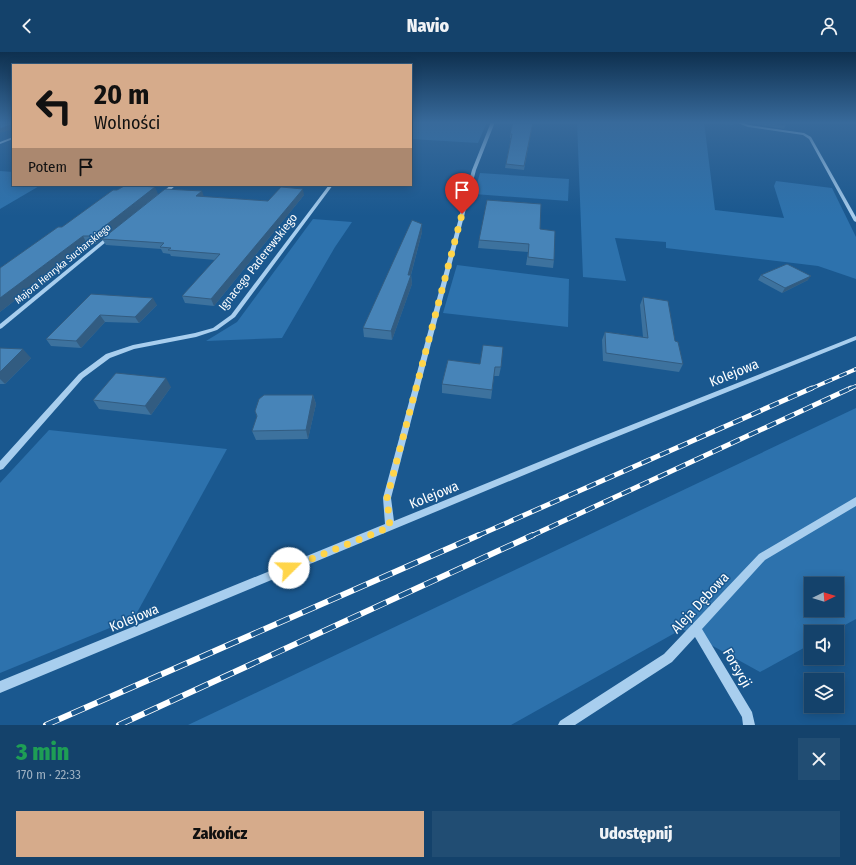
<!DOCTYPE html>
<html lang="pl">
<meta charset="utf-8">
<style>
body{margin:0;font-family:"Fira Sans Condensed",sans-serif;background:#214d73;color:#f1f3f6;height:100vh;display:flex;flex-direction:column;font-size:15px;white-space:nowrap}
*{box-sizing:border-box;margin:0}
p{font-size:13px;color:#9db0c1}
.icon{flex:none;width:22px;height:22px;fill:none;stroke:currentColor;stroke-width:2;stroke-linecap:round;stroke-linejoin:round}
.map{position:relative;height:673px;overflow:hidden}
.side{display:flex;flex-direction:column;background:#14426b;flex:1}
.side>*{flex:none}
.banner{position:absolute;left:12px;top:12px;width:400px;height:122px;border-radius:0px;box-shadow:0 2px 10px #0003,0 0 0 1px #335b7e;background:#d6ab8b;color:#111;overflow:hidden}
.needle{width:26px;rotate:85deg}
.buttons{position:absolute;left:804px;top:525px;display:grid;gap:8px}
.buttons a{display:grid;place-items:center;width:40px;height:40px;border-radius:0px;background:#14426b;box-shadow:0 2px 10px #0003,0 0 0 1px #335b7e;font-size:20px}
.pin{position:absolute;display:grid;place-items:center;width:34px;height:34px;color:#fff;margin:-41px -17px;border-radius:50% 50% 50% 0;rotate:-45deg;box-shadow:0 0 4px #0007}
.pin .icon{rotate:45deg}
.me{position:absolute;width:44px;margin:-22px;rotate:68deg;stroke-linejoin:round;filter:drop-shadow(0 0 3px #0008)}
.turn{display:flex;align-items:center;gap:14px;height:84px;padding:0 16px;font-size:18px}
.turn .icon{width:52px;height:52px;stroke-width:2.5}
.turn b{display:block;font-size:28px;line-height:34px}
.then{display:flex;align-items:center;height:38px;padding:0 16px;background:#0003;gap:8px;font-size:15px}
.round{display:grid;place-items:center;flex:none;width:42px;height:42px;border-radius:0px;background:#214d73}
.overview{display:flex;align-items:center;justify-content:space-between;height:68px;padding:0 16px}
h1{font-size:24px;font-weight:800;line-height:30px;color:#1e9e55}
.cta{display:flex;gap:8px;margin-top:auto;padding:8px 16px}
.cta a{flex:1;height:46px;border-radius:0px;background:#d6ab8b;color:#111;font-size:16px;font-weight:800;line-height:46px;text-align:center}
.cta a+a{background:#214d73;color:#f1f3f6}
header{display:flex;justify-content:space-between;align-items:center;height:52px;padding:0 16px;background:#14426b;font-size:18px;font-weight:800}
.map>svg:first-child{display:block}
</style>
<header><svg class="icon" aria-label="back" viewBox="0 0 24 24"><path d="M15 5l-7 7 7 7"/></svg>Navio<svg class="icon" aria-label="person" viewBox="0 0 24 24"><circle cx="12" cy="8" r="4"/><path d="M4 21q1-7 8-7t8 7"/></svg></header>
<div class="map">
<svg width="856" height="673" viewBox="0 0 856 673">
<rect width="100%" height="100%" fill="#1a588f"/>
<g fill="#2d72ad" fill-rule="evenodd">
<path d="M411 70H487L478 91 411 87Z"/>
<path d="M577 70H734L733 73 704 70 715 158 784 166 774 134 776 129 832 136 856 185V227L818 214 666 196V190L615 186 626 229 583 225Z"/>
<path d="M0 119 13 120V133H41L0 157Z"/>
<path d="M480 121 569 127 568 149 474 142Z"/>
<path d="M313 167 352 170 335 195 282 286 206 289 237 270Z"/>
<path d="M457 213 569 227 568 275 443 261Z"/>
<path d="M856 356V567L832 580H811V592L760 620 682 577 511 673H188ZM811 532H837V558H811Z"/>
<path d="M49 378 227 397 134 566 0 621V431Z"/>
</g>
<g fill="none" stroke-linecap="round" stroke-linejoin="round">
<g fill="#a8ceee" fill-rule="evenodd">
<path d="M491 70H495L476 118 391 446 394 469 583 392 856 284V288L589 396 0 641V629L385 472 383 446 472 118Z"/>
<path d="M735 70H740L749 73 804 81 811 85 856 165V170L854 169 809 87 803 83 748 75Z"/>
<path d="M13 85V87L0 92V90Z"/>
<path d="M171 133H176L164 144H160V142Z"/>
<path d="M329 133H333L235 265 217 278 196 285 134 297 110 306 83 326 3 417 0 418V409L79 322 106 302 133 293 195 281 213 276 231 263Z"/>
<path d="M108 184 112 185 2 276 0 277V272Z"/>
<path d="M856 445V454L765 508 702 577 752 660 755 673H743L742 665 695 585 672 610 575 673H558L560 669 664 602 759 502Z"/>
</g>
<g stroke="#fff" stroke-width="4">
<g id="rail-far2">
<path d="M810 337 856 317"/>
<path d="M849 337 856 334"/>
</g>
</g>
<g stroke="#fff" stroke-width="5">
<g id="rail-far1">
<path d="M477 484 812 336"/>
<path d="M531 484 851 336"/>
</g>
</g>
<g stroke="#fff" stroke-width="6">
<g id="rail">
<path d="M46 673 479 483"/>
<path d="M119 673 533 483"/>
</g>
</g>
<use href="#rail-far2" stroke="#1a588f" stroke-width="2.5" stroke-dasharray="8" stroke-linecap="butt"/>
<use href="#rail-far1" stroke="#1a588f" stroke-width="3.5" stroke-dasharray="10" stroke-linecap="butt"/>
<use href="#rail" stroke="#1a588f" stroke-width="4.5" stroke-dasharray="14" stroke-linecap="butt"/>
</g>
<g fill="#3d729e">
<path d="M533 70 524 118 505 116 511 86H510V82Z"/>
<path d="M749 70H784L786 73 784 77 749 71Z"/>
<path d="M158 142 268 149 304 143 214 254 185 251 182 244 215 208 171 204 170 202 163 201 161 197 106 193 102 187 96 192H87L0 260V216L62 175Z"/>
<path d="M422 172V180L411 223 412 232 392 288 364 285 363 276Z"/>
<path d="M540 177 554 208 553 216 526 213 528 200 478 196 479 188Z"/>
<path d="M761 223 808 228 782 241 758 228Z"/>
<path d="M91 242 157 253 139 271 105 270 81 296 51 294 46 287Z"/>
<path d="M643 245 675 289 683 312 679 320 603 309 602 288 605 280 643 285 640 253Z"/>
<path d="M0 296 31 306 5 332H0Z"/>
<path d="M448 308 501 315 499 324H494L491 347 442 341V332Z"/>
<path d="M171 335 151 363 99 357 93 348Z"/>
<path d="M313 343 316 352 308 387 256 388 252 379 257 365 255 359Z"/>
</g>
<g fill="#325c81">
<path d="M13 72V77L0 81V77Z"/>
<path d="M155 135 158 142 96 192 92 184Z"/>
<path d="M303 137 304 143 214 254 211 247Z"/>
<path d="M202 139 204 145 196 144Z"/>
<path d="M422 172V180L409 230 411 223 412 232 392 288 391 279Z"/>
<path d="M83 184 87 192 0 260V246Z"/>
<path d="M811 224 808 228 782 241 785 236Z"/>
<path d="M153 246 157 253 139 271 135 265Z"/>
<path d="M100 263 105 270 81 296 76 289Z"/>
<path d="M23 297 31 306 5 332 0 327V320Z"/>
<path d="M166 326 171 335 151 363 145 354Z"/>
<path d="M313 343 316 352 308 387 306 378Z"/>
</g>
<g fill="#4784b8" stroke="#325c81">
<path d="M0 70H13V72L0 77Z"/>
<path d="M513 70H533L524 114 506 112 512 82H510Z"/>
<path d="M764 70H784L786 73Z"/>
<path d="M126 133 155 135 92 184H83L0 246V216L58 175H62L113 138H117Z"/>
<path d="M281 135 303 137 211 247 182 244 220 202 168 198 171 196 160 195 164 191 102 187 165 137 202 139 196 144 268 149Z"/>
<path d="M487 148 541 152 540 177 555 179 554 208 528 205 529 192 479 188Z"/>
<path d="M412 168 422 172 408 223H411L391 279 363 276Z"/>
<path d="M787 212 811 224 785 236 761 223Z"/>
<path d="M91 242 153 246 135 265 100 263 76 289 46 287Z"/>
<path d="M643 245 668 249 675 289 678 290 683 312 606 301 605 280 648 286Z"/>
<path d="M483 293 503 295 501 315H495L492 338 442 332 448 308 480 312Z"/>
<path d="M0 296 23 297 0 320Z"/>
<path d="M116 321 166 326 145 354 93 348Z"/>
<path d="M264 343H313L306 378 252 379 257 364 255 359 259 347Z"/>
</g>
<linearGradient id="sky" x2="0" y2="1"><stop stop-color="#0e304f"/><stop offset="0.43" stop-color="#386a9b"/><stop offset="1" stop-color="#386a9b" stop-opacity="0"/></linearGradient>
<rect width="856" height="164" fill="url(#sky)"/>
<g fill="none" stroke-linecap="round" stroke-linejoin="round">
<path stroke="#ffd54a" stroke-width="7" stroke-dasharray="0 12.6" d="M289 516 390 475 387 446 462 162"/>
</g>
<g text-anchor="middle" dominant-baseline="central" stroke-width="3" stroke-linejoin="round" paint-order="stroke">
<g font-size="10" fill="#fff" stroke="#1a588f">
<text transform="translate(63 212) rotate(-39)">Majora Henryka Sucharskiego</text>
</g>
<g font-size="12" fill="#fff" stroke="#1a588f">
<text transform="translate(258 210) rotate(-52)">Ignacego Paderewskiego</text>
</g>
<g font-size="14" fill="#fff" stroke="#1a588f">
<text transform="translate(734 321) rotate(-22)">Kolejowa</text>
<text transform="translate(434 443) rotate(-22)">Kolejowa</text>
<text transform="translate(700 551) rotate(-47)">Aleja Dębowa</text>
<text transform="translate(134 566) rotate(-22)">Kolejowa</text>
<text transform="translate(737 616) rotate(60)">Forsycji</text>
</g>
</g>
</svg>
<div class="buttons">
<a><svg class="needle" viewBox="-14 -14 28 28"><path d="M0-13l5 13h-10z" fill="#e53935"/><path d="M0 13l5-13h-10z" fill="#9db0c1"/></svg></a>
<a><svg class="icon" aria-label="sound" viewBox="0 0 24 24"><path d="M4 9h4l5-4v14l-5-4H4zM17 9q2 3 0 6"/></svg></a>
<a><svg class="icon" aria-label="layers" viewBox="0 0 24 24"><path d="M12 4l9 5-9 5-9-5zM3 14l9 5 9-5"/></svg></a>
</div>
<div class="pin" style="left:462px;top:162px;background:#d93025"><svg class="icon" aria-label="arrive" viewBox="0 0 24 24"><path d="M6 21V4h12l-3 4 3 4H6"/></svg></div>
<svg class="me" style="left:289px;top:516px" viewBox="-20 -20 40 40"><circle r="19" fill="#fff"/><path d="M0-13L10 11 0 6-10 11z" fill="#ffd54a"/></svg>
<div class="banner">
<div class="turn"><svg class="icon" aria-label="left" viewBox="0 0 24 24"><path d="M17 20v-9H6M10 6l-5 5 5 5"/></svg><div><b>20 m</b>Wolności</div></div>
<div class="then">Potem<svg class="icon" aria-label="arrive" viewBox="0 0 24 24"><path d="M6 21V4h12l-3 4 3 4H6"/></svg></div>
</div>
</div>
<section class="side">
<div class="overview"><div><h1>3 min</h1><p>170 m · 22:33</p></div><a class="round"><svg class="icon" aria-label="close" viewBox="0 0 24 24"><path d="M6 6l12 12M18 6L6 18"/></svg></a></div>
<div class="cta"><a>Zakończ</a><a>Udostępnij</a></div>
</section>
